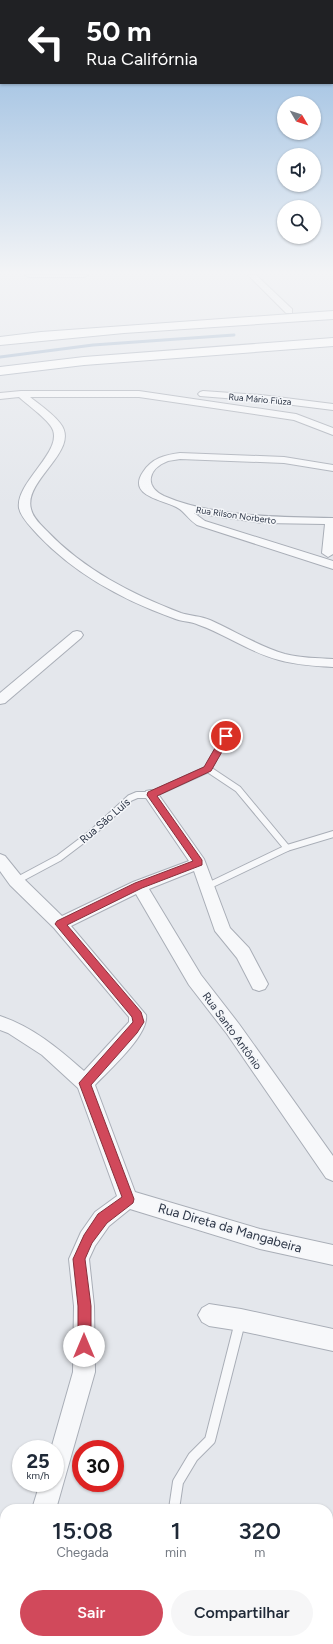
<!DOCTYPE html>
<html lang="pt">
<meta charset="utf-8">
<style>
body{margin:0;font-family:Figtree,sans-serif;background:#f6f6f7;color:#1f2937;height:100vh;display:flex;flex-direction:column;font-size:15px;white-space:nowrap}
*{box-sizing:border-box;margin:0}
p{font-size:13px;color:#747a83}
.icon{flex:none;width:22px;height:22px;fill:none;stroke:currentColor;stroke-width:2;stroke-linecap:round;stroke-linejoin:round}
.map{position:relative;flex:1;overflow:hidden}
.details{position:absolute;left:0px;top:1504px;width:333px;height:140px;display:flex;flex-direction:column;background:#fff;border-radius:16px 16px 0 0;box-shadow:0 1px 3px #0004}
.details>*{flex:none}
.hud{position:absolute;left:0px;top:0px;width:333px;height:84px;box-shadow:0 1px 3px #0004;background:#202124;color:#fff;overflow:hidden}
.needle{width:26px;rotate:129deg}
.fabs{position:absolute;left:277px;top:96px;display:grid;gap:8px}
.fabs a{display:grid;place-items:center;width:44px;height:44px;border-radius:50%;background:#fff;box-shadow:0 1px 3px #0004;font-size:20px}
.speed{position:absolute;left:12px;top:1440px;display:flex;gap:8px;font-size:20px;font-weight:700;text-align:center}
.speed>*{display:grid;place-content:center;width:52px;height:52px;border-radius:50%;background:#fff;box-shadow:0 1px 3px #0004;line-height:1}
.speed small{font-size:10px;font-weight:400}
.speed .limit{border:6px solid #d22;background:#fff;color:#111}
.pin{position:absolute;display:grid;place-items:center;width:34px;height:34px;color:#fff;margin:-17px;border:2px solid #fff;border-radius:50%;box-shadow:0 1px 4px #0007}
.me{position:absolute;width:44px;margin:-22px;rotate:0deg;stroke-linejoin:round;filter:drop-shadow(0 0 3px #0008)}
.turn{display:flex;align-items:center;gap:14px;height:84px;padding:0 20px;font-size:18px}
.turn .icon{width:52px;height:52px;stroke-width:2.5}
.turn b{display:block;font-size:28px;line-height:34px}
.eta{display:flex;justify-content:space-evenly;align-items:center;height:68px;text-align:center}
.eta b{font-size:24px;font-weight:600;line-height:28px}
.action{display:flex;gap:8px;margin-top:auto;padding:8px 20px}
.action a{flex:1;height:46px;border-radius:24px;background:#d1495b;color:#fff;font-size:16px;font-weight:600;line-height:46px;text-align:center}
.action a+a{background:#f6f6f7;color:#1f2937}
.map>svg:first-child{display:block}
</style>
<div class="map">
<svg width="333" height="1644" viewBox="0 0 333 1644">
<rect width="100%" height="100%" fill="#e4e7ec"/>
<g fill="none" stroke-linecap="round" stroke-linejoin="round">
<path stroke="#9fb4cc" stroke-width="3" d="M0 357 93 345 234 335"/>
<g stroke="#a9aeb7" stroke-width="8">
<g id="lane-far1">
<path d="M208 769 238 789 287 848"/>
<path d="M16 881 59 858 92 833 130 798 137 795H151L208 769 226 736"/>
<path d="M208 886 287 848 333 834"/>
</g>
</g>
<g stroke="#a9aeb7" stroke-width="12">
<g id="lane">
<path d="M174 1509 178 1482 193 1457 210 1440 240 1322"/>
<path d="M157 1644 159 1639"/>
</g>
</g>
<g stroke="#a9aeb7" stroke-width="2">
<g id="street">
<path d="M25 275H88L84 277H29Z"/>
<path d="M248 275H256L292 309V313H286Z"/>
<path d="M21 391H139L296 414 333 428V435L294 420 139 397H30C40 405 52 413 60 423 82 450 23 480 31 509 33 518 41 525 47 531 84 570 132 594 181 613 190 616 201 616 210 620 235 631 258 646 285 654 300 658 317 658 333 659V667C315 666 297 665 279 660 251 653 227 635 199 625 191 621 182 622 173 618 123 600 75 574 38 535 32 528 21 518 19 508 15 481 69 448 50 425 42 415 29 406 19 397L0 399V393Z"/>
<path d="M203 391 261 395 333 404V410L261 401 200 396 198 394 200 392Z"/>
<path d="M180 453 284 457 333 465V471L284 463 180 459C176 460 172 460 168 461 149 468 143 486 164 496 212 517 280 517 333 518V554L328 557 322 553 325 524 263 523 194 513 205 521 333 561V569L197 525C190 520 187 516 182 511 172 500 125 499 143 472 152 458 165 455 180 453Z"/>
<path d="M77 631 81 632 83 635 81 638 5 703 0 704V693L73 632Z"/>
<path d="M151 790 156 791 204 859 230 928 249 948 268 984 265 989 259 991 253 989 237 958 215 931 194 871 149 889 201 975 239 1024 333 1156V1181L326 1178 227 1034 189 985 136 894 71 926 146 1015C149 1035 109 1070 95 1085L135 1192 260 1229 333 1245V1265L260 1249 130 1209 109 1226 95 1246 89 1259 94 1306 95 1372 56 1509H32L40 1483H55V1449H51L73 1372 74 1306 69 1259 81 1232 95 1212 117 1196 78 1088 42 1055 8 1033 0 1030V1016C33 1027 58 1048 84 1071L129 1022V1017L54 928 10 885 0 871V854L5 856 22 877 62 916 133 882 189 861 144 795 146 791Z"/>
<path d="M209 1304 241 1309 333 1329V1351L241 1331 209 1326 202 1322 198 1315 202 1308Z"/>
<path d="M5 1583V1612L0 1614V1585Z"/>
</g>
</g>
<g stroke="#a3abb8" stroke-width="2">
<g id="primary">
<path d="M333 311V319L124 333 0 345V337L41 332Z"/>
<path d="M333 338V346L84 365 0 375V367L84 357Z"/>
</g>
</g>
<use href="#lane-far1" stroke="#f7f8fa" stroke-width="6"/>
<use href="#lane" stroke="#f7f8fa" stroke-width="10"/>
<use href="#street" fill="#f7f8fa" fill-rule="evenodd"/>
<use href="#primary" fill="#fff" fill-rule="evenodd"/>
</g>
<linearGradient id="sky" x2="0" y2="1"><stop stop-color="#8bb4dd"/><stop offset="0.54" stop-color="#f3f4f6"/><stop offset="1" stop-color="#f3f4f6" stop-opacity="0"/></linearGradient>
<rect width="333" height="505" fill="url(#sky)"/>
<path fill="#d1495b" stroke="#882f3b" d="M226 733 231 736 211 771 157 796 202 860V865L142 888 67 925 141 1012 144 1022 137 1033 91 1085 134 1199 133 1203 107 1223 92 1243 85 1259 91 1306V1346L89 1351 84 1352 80 1351 78 1346V1306L73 1259 84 1235 98 1214 122 1197 79 1083 133 1022 132 1017 55 924 57 921 135 883 193 861 147 795 148 792 204 767 223 734Z"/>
<g text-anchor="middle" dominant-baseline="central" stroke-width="3" stroke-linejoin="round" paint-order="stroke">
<g font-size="9" fill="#2b3445" stroke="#f4f6f9">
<text transform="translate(260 399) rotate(5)">Rua Mário Fiúza</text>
<text transform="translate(236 515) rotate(8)">Rua Rilson Norberto</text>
</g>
<g font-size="11" fill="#2b3445" stroke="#f4f6f9">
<text transform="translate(105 821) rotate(-41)">Rua São Luís</text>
<text transform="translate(232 1031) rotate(54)">Rua Santo Antônio</text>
</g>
<g font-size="13" fill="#2b3445" stroke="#f4f6f9">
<text transform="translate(230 1228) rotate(16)">Rua Direta da Mangabeira</text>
</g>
</g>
</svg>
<div class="fabs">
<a><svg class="needle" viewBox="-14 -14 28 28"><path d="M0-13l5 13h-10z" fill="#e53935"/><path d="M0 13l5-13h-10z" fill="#747a83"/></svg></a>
<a><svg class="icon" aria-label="sound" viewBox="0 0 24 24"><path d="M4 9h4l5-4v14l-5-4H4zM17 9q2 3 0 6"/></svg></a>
<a><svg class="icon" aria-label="search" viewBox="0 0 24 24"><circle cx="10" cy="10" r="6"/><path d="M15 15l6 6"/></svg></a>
</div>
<div class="speed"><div>25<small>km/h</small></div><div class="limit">30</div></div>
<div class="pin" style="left:226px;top:736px;background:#d93025"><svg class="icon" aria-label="arrive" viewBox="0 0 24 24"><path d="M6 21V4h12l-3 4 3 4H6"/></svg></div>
<svg class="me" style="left:84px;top:1346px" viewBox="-20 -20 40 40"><circle r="19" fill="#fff"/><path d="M0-13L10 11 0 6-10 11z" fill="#d1495b"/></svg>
<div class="hud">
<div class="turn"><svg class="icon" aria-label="left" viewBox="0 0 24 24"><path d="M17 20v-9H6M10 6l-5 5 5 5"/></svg><div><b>50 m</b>Rua Califórnia</div></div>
</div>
<section class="details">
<div class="eta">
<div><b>15:08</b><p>Chegada</p></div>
<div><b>1</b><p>min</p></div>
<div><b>320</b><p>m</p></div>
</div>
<div class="action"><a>Sair</a><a>Compartilhar</a></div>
</section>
</div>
